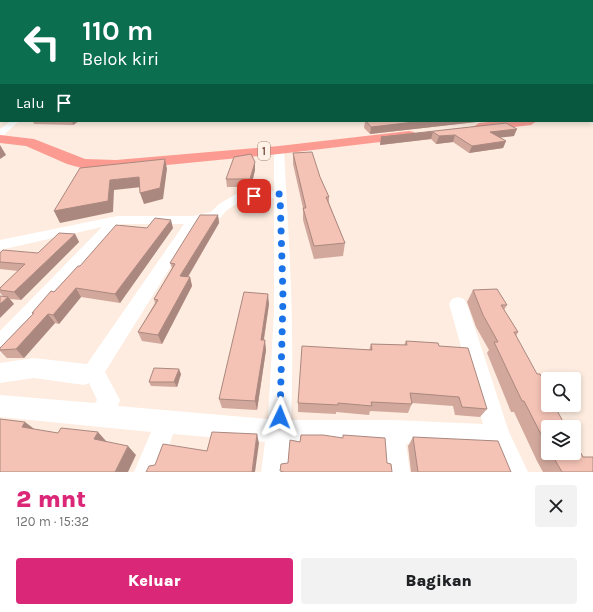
<!DOCTYPE html>
<html lang="id">
<meta charset="utf-8">
<style>
body{margin:0;font-family:Karla,sans-serif;background:#f2f2f2;color:#202124;height:100vh;display:flex;flex-direction:column;font-size:15px;white-space:nowrap}
*{box-sizing:border-box;margin:0}
p{font-size:13px;color:#757577}
.icon{flex:none;width:22px;height:22px;fill:none;stroke:currentColor;stroke-width:2;stroke-linecap:round;stroke-linejoin:round}
.map{position:relative;height:472px;overflow:hidden}
.panel{display:flex;flex-direction:column;background:#fff;flex:1}
.panel>*{flex:none}
.guide{position:absolute;left:0px;top:0px;width:593px;height:122px;box-shadow:0 2px 6px #0003;background:#0b6e4f;color:#fff;overflow:hidden}
.controls{position:absolute;left:541px;top:372px;display:grid;gap:8px}
.controls a{display:grid;place-items:center;width:40px;height:40px;border-radius:4px;background:#fff;box-shadow:0 2px 6px #0003;font-size:20px}
.pin{position:absolute;display:grid;place-items:center;width:34px;height:34px;color:#fff;margin:-17px;border-radius:8px;box-shadow:0 2px 6px #0006}
.me{position:absolute;width:44px;margin:-22px;rotate:2deg;stroke-linejoin:round;filter:drop-shadow(0 0 3px #0008)}
.turn{display:flex;align-items:center;gap:14px;height:84px;padding:0 16px;font-size:18px}
.turn .icon{width:52px;height:52px;stroke-width:2.5}
.turn b{display:block;font-size:28px;line-height:34px}
.then{display:flex;align-items:center;height:38px;padding:0 16px;background:#0003;gap:8px;font-size:15px}
.round{display:grid;place-items:center;flex:none;width:42px;height:42px;border-radius:4px;background:#f2f2f2}
.head{display:flex;align-items:center;justify-content:space-between;height:68px;padding:0 16px}
h1{font-size:24px;font-weight:800;line-height:30px;color:#db2777}
.primary-button{display:flex;gap:8px;margin-top:auto;padding:8px 16px}
.primary-button a{flex:1;height:46px;border-radius:4px;background:#db2777;color:#fff;font-size:16px;font-weight:800;line-height:46px;text-align:center}
.primary-button a+a{background:#f2f2f2;color:#202124}
.map>svg:first-child{display:block}
</style>
<div class="map">
<svg width="593" height="472" viewBox="0 0 593 472">
<rect width="100%" height="100%" fill="#fdecdf"/>
<g fill="none" stroke-linecap="round" stroke-linejoin="round">
<g fill="#fff" fill-rule="evenodd">
<path d="M10 121H19L4 135H0V129Z"/>
<path d="M279 147 284 150C289 240 295 330 291 420H393L483 424 449 304 452 299 458 297 464 299 467 304 509 432 528 472H502L491 448 406 444 410 472H384L382 444H289L287 472H261L265 442 173 434 160 472H134L151 432 0 417V395L95 403 97 400 89 383 84 385 34 378 0 383V363L34 358 87 364 184 224H121L7 350 0 353V331L102 227 0 250V240L117 216H193L211 212 219 204 236 194 274 191V150ZM274 198V311L268 419 118 406 120 400 105 372 198 223 220 218 227 210 243 200Z"/>
</g>
<rect fill="#ffc494" fill-rule="evenodd" x="592" y="69" width="1" height="4"/>
<g fill="#fc9b91" fill-rule="evenodd">
<path d="M592 72 593 73V79H592Z"/>
<path d="M498 121H537L531 125 479 131 473 127 479 123Z"/>
<path d="M409 131 414 132 416 135 414 138 279 154 116 170 85 169 67 164 26 146 0 143V135L34 139 85 159 116 160 279 146Z"/>
</g>
</g>
<g fill="#d2a89c">
<path d="M1 96V106H0V97Z"/>
<path d="M33 121H79L73 125 34 124Z"/>
<path d="M365 121H485L370 134 364 128Z"/>
<path d="M506 123 514 136 500 137 506 141 503 148 469 153 453 142 436 144 431 139 380 145 381 137Z"/>
<path d="M293 153 320 177 329 197V203L345 243 343 256 314 259 303 220V208L293 164Z"/>
<path d="M255 170 251 187H227L226 179Z"/>
<path d="M218 215 219 223 188 277H190L192 286 162 344 142 341 138 332 155 303 154 299 172 268 170 263Z"/>
<path d="M147 228H173L120 303 81 297 59 324 55 323 24 358H7L0 351V348L33 314 32 313 80 266Z"/>
<path d="M75 234 79 242 21 300 10 299 14 304 3 296 0 293V288L18 271 0 269V253H38Z"/>
<path d="M473 290 507 305 504 310 518 332 516 336 548 427V453H574L583 457 593 472H543L537 461 514 412H511L487 353 489 350 476 327 467 302Z"/>
<path d="M269 304 264 340 266 350 257 410 222 408 219 399Z"/>
<path d="M406 341 439 346 487 409 480 417 455 415 453 406 412 403 408 413 370 411 369 415 336 412V414L298 412V403L369 350 371 344 404 345Z"/>
<path d="M181 374 177 387 151 386 149 382Z"/>
<path d="M413 437 511 472H411L408 446Z"/>
</g>
<g fill="#ab887f">
<path d="M72 121H79L73 125Z"/>
<path d="M423 121H485L370 134 371 127Z"/>
<path d="M517 129 514 136 488 139 490 132Z"/>
<path d="M433 132 431 139 380 145 381 137Z"/>
<path d="M455 135 453 142 436 144 439 136Z"/>
<path d="M506 141 503 148 469 153 472 146Z"/>
<path d="M0 145 6 155 0 159Z"/>
<path d="M165 159 167 169 163 199 144 204 140 193Z"/>
<path d="M255 162V170L251 187 250 179Z"/>
<path d="M139 177 142 187 114 190 113 212 60 223 54 211 110 180Z"/>
<path d="M218 215 219 223 183 285 180 276Z"/>
<path d="M171 220 173 228 120 303 115 294Z"/>
<path d="M75 234 79 242 21 300 14 292Z"/>
<path d="M190 277 192 286 162 344 158 335Z"/>
<path d="M76 288 81 297 59 324 53 315Z"/>
<path d="M268 294 269 304 262 350 261 340Z"/>
<path d="M8 297 14 304 0 318V304Z"/>
<path d="M48 314 55 323 24 358 16 349Z"/>
<path d="M265 340 266 350 257 410 255 401Z"/>
<path d="M179 369 181 374 177 387 174 382Z"/>
<path d="M25 422 37 431 22 427Z"/>
<path d="M98 432 106 441 103 448 94 439Z"/>
<path d="M257 434 259 443 255 472H252Z"/>
<path d="M128 446 136 455 128 472H115Z"/>
</g>
<g fill="#f4c3b5" stroke="#ab887f">
<path d="M366 121H423L371 127Z"/>
<path d="M506 123 517 129 490 132 506 141 472 146 455 135 439 136 433 132 381 137Z"/>
<path d="M312 152 320 177 329 197H326L345 243 314 246 303 208H306L293 153Z"/>
<path d="M251 154 255 162 250 179H226L234 157Z"/>
<path d="M165 159 160 188 140 193 139 177 110 180 108 201 54 211 80 168Z"/>
<path d="M200 215H218L180 276 190 277 158 335 138 332 158 300 154 299 175 264 170 263Z"/>
<path d="M155 218 171 220 115 294 76 288 53 315 48 314 16 349 0 350V348L34 313H32L51 291 54 292 78 266H80L116 225 147 228Z"/>
<path d="M59 233 75 234 14 292 0 290V288L25 264 0 262V253L3 250 38 253Z"/>
<path d="M497 289 507 305H501L518 332H514L537 374H540L548 390V405H554L566 427H548V448L524 401H522L494 342H498L483 315 473 290Z"/>
<path d="M244 292 268 294 261 340H265L255 401 219 399Z"/>
<path d="M0 296 8 297 0 304Z"/>
<path d="M406 341 438 343 439 346 468 348 487 409 462 407 459 397 410 393 412 404 371 402 372 406 338 403V405L298 403 302 346 372 350 371 344 407 345Z"/>
<path d="M154 368 179 369 174 382H149Z"/>
<path d="M0 419 25 422 22 427 58 433 61 428 98 432 94 439 128 446 115 472H0Z"/>
<path d="M212 432 257 434 252 472H146L149 466 155 465 163 444 207 451Z"/>
<path d="M301 435H323L343 438V435L385 438 387 463 391 464 392 472H284L280 471 281 464 288 463 290 440 300 442Z"/>
<path d="M413 437 498 441 511 472H418Z"/>
<path d="M574 441 583 457H593V472H562L551 453H574Z"/>
</g>
<linearGradient id="sky" x2="0" y2="1"><stop stop-color="#93c8e7"/><stop offset="0.48" stop-color="#fef6f1"/><stop offset="1" stop-color="#fef6f1" stop-opacity="0"/></linearGradient>
<rect width="593" height="128" fill="url(#sky)"/>
<g fill="none" stroke-linecap="round" stroke-linejoin="round">
<path stroke="#1a73e8" stroke-width="7" stroke-dasharray="0 12.6" d="M254 196 280 194 283 297 280 417"/>
</g>
<g text-anchor="middle" dominant-baseline="central" stroke-width="4" stroke-linejoin="round" paint-order="stroke">
<rect fill="#fff1e6" stroke="#9e7f75" stroke-width="1" x="258" y="142" width="12" height="18" rx="3"/>
<g font-size="11" font-weight="bold" fill="#754e45">
<text x="264" y="151">1</text>
</g>
</g>
</svg>
<div class="controls">
<a><svg class="icon" aria-label="search" viewBox="0 0 24 24"><circle cx="10" cy="10" r="6"/><path d="M15 15l6 6"/></svg></a>
<a><svg class="icon" aria-label="layers" viewBox="0 0 24 24"><path d="M12 4l9 5-9 5-9-5zM3 14l9 5 9-5"/></svg></a>
</div>
<div class="pin" style="left:254px;top:196px;background:#d93025"><svg class="icon" aria-label="arrive" viewBox="0 0 24 24"><path d="M6 21V4h12l-3 4 3 4H6"/></svg></div>
<svg class="me" style="left:280px;top:417px" viewBox="-20 -20 40 40"><path d="M0-17L14 15 0 8-14 15z" fill="#1a73e8" stroke="#fff" stroke-width="4"/></svg>
<div class="guide">
<div class="turn"><svg class="icon" aria-label="left" viewBox="0 0 24 24"><path d="M17 20v-9H6M10 6l-5 5 5 5"/></svg><div><b>110 m</b>Belok kiri</div></div>
<div class="then">Lalu<svg class="icon" aria-label="arrive" viewBox="0 0 24 24"><path d="M6 21V4h12l-3 4 3 4H6"/></svg></div>
</div>
</div>
<section class="panel">
<div class="head"><div><h1>2 mnt</h1><p>120 m · 15:32</p></div><a class="round"><svg class="icon" aria-label="close" viewBox="0 0 24 24"><path d="M6 6l12 12M18 6L6 18"/></svg></a></div>
<div class="primary-button"><a>Keluar</a><a>Bagikan</a></div>
</section>
